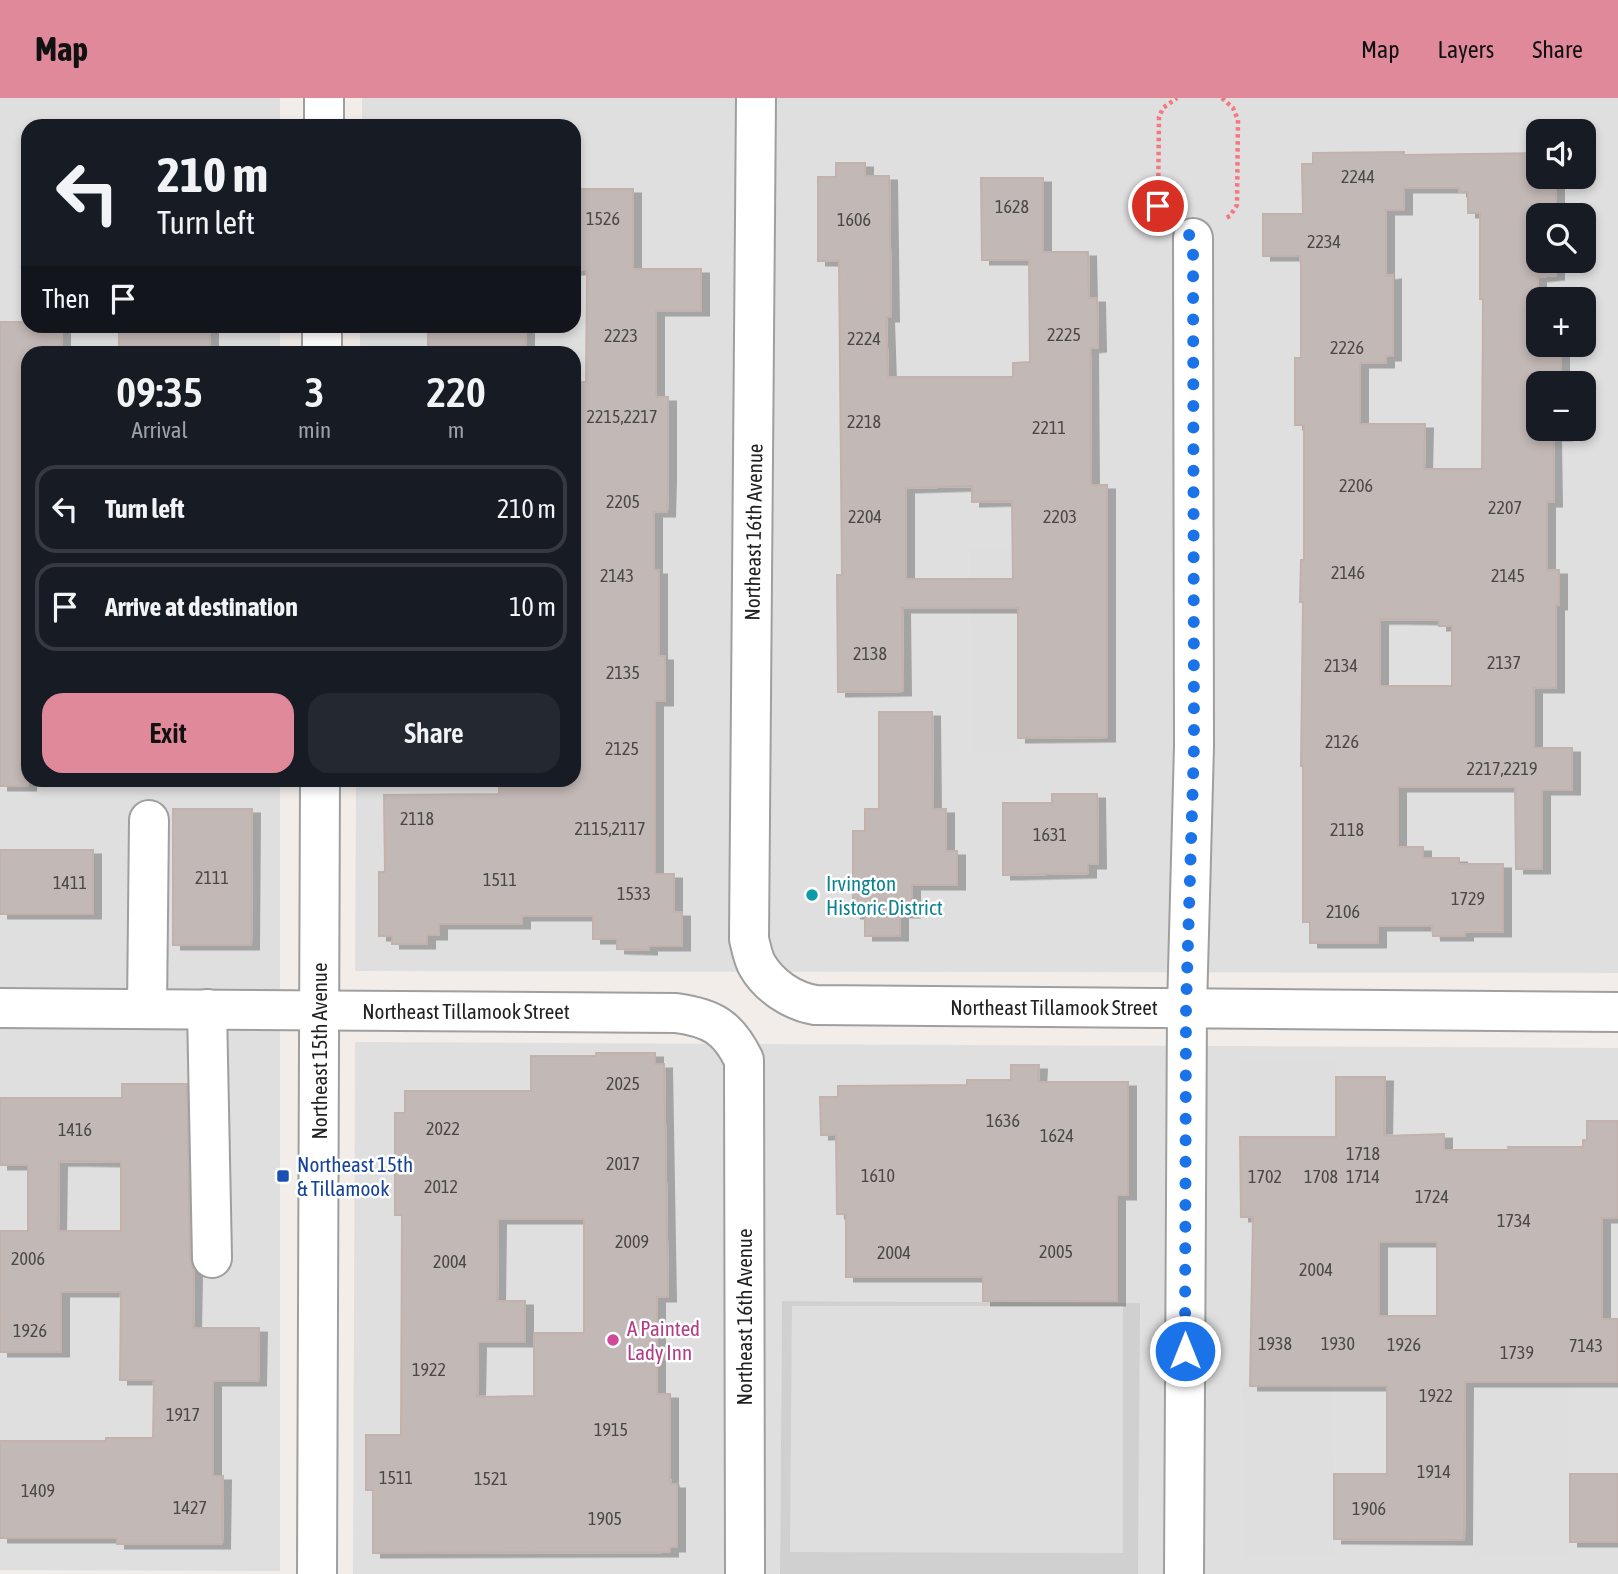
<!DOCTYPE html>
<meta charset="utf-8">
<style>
body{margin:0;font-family:"Asap Condensed",sans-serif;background:#242831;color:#f1f3f6;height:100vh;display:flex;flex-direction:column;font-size:26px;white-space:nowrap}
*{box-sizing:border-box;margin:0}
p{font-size:23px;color:#9ea1a6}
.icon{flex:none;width:38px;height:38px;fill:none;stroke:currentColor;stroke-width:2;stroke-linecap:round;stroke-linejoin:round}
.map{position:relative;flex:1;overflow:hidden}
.panel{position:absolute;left:21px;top:248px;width:560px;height:441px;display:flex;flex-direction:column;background:#171b24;border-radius:21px;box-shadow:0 4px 10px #0003}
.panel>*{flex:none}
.hud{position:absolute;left:21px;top:21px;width:560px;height:214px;border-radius:21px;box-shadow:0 4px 10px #0003;background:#171b24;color:#f1f3f6;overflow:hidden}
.tools{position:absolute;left:1526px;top:21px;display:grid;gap:14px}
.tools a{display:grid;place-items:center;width:70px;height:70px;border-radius:14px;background:#171b24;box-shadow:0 4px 10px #0003;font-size:35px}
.pin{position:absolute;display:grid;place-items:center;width:60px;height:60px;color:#fff;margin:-30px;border:4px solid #fff;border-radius:50%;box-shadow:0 2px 7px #0007}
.me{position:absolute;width:77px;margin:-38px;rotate:0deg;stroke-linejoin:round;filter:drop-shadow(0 0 5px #0008)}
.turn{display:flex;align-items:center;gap:24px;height:147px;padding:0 21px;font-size:32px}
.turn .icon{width:91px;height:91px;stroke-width:2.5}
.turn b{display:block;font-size:49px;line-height:60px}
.then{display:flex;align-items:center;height:66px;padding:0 21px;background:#0003;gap:14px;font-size:26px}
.eta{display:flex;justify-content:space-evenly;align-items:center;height:119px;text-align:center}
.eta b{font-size:42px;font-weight:600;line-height:49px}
.button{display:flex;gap:14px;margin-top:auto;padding:14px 21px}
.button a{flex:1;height:80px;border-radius:21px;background:#e0899b;color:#111;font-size:28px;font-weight:600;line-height:80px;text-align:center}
.button a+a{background:#242831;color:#f1f3f6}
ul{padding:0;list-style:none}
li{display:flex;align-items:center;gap:21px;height:88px;margin:0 14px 10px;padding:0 7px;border:4px solid #363941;border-radius:21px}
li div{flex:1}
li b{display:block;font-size:26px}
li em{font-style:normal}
header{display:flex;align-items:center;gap:42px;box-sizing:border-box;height:98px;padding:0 35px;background:#e0899b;color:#111}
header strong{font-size:33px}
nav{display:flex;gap:38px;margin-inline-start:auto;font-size:24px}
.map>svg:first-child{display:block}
</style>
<header>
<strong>Map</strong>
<nav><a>Map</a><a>Layers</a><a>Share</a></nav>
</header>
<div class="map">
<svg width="1618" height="1476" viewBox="0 0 1618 1476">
<defs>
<filter id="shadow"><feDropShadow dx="8" dy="4.5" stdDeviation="0" flood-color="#0004"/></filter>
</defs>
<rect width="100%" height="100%" fill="#f2ede9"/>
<g fill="#e0dfdf" fill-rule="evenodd">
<path d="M0 0H280V28H28V228H280V255L28 256V682L280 683V1473L0 1472Z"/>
<path d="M362 0H1618V875L355 873 356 683 574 682V256L360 255V228H574V28H362ZM1538 33H1584V79H1538ZM1538 117H1584V163H1538ZM1538 201H1584V247H1538ZM1538 285H1584V331H1538Z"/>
<path d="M355 944 1618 950V1476H1138L1139 1205 782 1203 780 1476H353Z"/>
</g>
<path fill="#d0d0d0" d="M782 1203 1140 1205 1138 1476H780Z"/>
<g fill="#dedede">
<path d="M369 228H428V255H370Z"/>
<path d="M1017 450 1019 653 973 654 970 451Z"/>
<rect x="1240" y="961" width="96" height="78"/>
<path d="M792 1208H1123V1455L790 1454Z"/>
<path d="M1569 1284V1460H1474V1285Z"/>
<path d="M1243 1288H1333L1334 1458 1245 1459Z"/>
</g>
<g fill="#c2b8b5" stroke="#c3b2ac" stroke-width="2" fill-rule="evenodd" filter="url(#shadow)">
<path d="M1404 54V57L1538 55V79H1556V117H1538V163H1556V177L1538 179V247H1561V281H1564V285H1538V331H1564V338H1553L1554 404H1547V472H1559V507H1556V590H1534V650H1572V692H1542V771H1516L1515 689H1398V749H1423V760H1459V766H1503V834H1465V838H1433L1432 828H1378V845H1310V824H1303V668H1301L1303 504H1300L1301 462H1304V327H1295V260H1301V168L1300 158H1263V116H1303L1302 66H1313V55ZM1404 90H1459V94H1468V115H1480V201H1483L1482 371H1424L1425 326H1360V265H1386V258H1393V177L1386 178V112H1404ZM1380 521 1439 522V528H1452V588H1380Z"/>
<path d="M836 65H865V78H889L891 219H886L888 279H1013V265L1030 264 1029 162H982L981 80H1043V154H1088L1089 200H1097L1098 249 1090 250 1091 387H1107V639L1018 640V510H902L903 593 838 594 837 477H842L839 163H818V79H836ZM972 388V404L1012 403 1013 481H906V390Z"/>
<path d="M574 91H633V171H701V213H656V299H668V379L667 414H654V472H659V558H665V603H655V776H674V814H682V848H649V852L617 851V841H593V818H522V826H439V837H427V846H392V838H379V774H385L384 697 499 696V682H574V618H581L580 482H574V451H579L576 284H586L587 172H574Z"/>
<path d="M0 224H28V228H62V256H28V688H0Z"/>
<rect x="119" y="228" width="91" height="28"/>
<rect x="428" y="228" width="98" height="28"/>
<path d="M879 614H932L933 711H946V753H957V787H912V815H900V838H865V816H853V733H865V711H879Z"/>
<path d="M1052 696H1097L1098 766H1088V775L1003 777V705H1052Z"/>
<path d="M173 711H252L251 847H173Z"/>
<rect x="0" y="752" width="93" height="64"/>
<path d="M596 955H655V966H664L668 1199H657V1296H670V1381L671 1386H677V1449H670V1454L373 1455V1392H366V1337H401L402 1117H395V1015H405V993H531V958H596ZM498 1121H584V1235H534V1298L477 1299 478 1244H525V1203H497Z"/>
<path d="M1011 967H1039L1038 984H1128V1097H1117V1203H983V1179H846V1116H837L836 1037H821L820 999H838V988L967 987V982H1011Z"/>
<path d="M1336 979H1385L1384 1038 1444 1036V1052H1509L1508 1049H1583V1042H1587V1023H1618V1120H1602V1221H1618V1284H1465L1464 1442 1334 1441V1376H1387V1288H1250L1253 1119H1241L1240 1039H1336ZM1379 1144H1437V1218H1379Z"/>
<path d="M122 986H187L190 1160 194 1172 193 1230H259L258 1283H213V1378H223L222 1446H117V1440H0V1343H106V1340H153L154 1282H120L121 1194H61V1254H0V1133H28V1067H0V1000H122ZM59 1063 121 1064V1133H58Z"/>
<rect x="1570" y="1376" width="48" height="68"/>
</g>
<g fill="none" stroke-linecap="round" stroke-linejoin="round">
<g stroke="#9f9f9f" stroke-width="42">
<g id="minor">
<path d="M324 0V28"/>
<path d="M756 0 749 841C751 849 753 860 757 867 769 888 792 903 815 907L1618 914"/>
<path d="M322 256V228"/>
<path d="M0 910 676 915C712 920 728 929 744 962L745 1476"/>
<path d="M147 911 149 722"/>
<path d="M207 911 212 1160"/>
<path d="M317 1476 320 682"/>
<path d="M1184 1476 1187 910 1194 648 1193 140"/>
</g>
</g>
<g stroke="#f57780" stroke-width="4.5" stroke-dasharray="3.5 3.5" stroke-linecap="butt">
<path d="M1222 0 1233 10 1238 22 1237 107 1230 118 1224 121"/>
<path d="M1165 118 1158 108 1159 19 1163 10 1177 0"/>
</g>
<use href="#minor" stroke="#fff" stroke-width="38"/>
</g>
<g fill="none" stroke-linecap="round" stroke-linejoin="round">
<path stroke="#1a73e8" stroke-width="12" stroke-dasharray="0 21.6" d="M1158 108 1165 119 1193 140 1194 648 1186 910 1185 1253"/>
</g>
<circle fill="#0f9aa8" stroke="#fff" stroke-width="2.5" cx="812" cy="797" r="7"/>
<rect fill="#1a4fb4" stroke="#fff" stroke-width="2.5" x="276" y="1071" width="14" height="14" rx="3.5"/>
<circle fill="#d1479c" stroke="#fff" stroke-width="2.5" cx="613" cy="1242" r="7"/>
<g text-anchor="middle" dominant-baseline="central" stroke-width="5" stroke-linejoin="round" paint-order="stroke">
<g font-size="18" fill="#4a4847">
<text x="1358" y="78">2244</text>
<text x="1012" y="108">1628</text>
<text x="603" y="120">1526</text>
<text x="854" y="121">1606</text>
<text x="1324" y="143">2234</text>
<text x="1064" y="236">2225</text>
<text x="621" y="237">2223</text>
<text x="864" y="240">2224</text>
<text x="1347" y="249">2226</text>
<text x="622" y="318">2215,2217</text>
<text x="864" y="323">2218</text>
<text x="1049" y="329">2211</text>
<text x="1356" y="387">2206</text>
<text x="623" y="403">2205</text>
<text x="1505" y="409">2207</text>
<text x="865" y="418">2204</text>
<text x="1060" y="418">2203</text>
<text x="1348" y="474">2146</text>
<text x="617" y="477">2143</text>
<text x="1508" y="477">2145</text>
<text x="870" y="555">2138</text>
<text x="1504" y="564">2137</text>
<text x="1341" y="567">2134</text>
<text x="623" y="574">2135</text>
<text x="1342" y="643">2126</text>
<text x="622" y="650">2125</text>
<text x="1502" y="670">2217,2219</text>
<text x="417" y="720">2118</text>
<text x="610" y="730">2115,2117</text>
<text x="1347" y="731">2118</text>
<text x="1050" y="736">1631</text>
<text x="212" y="779">2111</text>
<text x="500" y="781">1511</text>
<text x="70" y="784">1411</text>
<text x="634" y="795">1533</text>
<text x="1468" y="800">1729</text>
<text x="1343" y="813">2106</text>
<text x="623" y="985">2025</text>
<text x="1003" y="1022">1636</text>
<text x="443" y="1030">2022</text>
<text x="75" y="1031">1416</text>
<text x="1057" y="1037">1624</text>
<text x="1363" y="1055">1718</text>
<text x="623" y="1065">2017</text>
<text x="878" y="1077">1610</text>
<text x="1265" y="1078">1702</text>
<text x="1321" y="1078">1708</text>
<text x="1363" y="1078">1714</text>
<text x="441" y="1088">2012</text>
<text x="1432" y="1098">1724</text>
<text x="1514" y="1122">1734</text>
<text x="632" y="1143">2009</text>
<text x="1056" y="1153">2005</text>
<text x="894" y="1154">2004</text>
<text x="28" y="1160">2006</text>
<text x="450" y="1163">2004</text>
<text x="1316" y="1171">2004</text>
<text x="30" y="1232">1926</text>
<text x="1275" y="1245">1938</text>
<text x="1338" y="1245">1930</text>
<text x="1404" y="1246">1926</text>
<text x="1586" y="1247">7143</text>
<text x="1517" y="1254">1739</text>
<text x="429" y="1271">1922</text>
<text x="1436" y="1297">1922</text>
<text x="183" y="1316">1917</text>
<text x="611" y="1331">1915</text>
<text x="1434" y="1373">1914</text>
<text x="396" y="1379">1511</text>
<text x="491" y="1380">1521</text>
<text x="38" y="1392">1409</text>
<text x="190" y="1409">1427</text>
<text x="1369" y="1410">1906</text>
<text x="605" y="1420">1905</text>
</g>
<g font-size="21" fill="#222" stroke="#fff">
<text transform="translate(753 434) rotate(-89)">Northeast 16th Avenue</text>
<text x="1054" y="909">Northeast Tillamook Street</text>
<text x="466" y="913">Northeast Tillamook Street</text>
<text transform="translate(319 953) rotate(-90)">Northeast 15th Avenue</text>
<text transform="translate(744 1219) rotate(-90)">Northeast 16th Avenue</text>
</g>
<g font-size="21" fill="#0d838f" stroke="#fff" text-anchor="start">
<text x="826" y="785">Irvington<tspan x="826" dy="24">Historic District</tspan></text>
</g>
<g font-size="21" fill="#164399" stroke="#fff" text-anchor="start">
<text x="297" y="1066">Northeast 15th<tspan x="297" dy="24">&amp; Tillamook</tspan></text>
</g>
<g font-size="21" fill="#b23c85" stroke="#fff" text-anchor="start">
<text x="627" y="1230">A Painted<tspan x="627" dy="24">Lady Inn</tspan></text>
</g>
</g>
</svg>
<div class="tools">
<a><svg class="icon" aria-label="sound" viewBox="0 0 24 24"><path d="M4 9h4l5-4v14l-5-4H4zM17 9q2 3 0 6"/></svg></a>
<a><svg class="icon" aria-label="search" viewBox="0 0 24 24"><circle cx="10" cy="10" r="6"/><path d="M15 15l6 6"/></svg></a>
<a>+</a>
<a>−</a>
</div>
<div class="pin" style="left:1158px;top:108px;background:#d93025"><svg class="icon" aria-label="arrive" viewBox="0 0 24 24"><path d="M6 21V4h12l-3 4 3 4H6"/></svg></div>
<svg class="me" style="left:1185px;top:1253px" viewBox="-20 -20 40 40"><circle r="17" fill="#1a73e8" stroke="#fff" stroke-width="3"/><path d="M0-11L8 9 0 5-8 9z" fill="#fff"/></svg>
<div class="hud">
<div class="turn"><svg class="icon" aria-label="left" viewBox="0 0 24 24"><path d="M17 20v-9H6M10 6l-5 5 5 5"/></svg><div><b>210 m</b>Turn left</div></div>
<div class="then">Then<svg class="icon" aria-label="arrive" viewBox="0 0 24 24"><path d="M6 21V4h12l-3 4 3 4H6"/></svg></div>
</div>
<section class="panel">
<div class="eta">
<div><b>09:35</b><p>Arrival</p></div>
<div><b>3</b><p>min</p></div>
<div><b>220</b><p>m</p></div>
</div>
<ul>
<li><svg class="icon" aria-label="left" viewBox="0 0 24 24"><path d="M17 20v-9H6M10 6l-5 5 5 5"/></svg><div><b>Turn left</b></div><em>210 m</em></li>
<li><svg class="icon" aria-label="arrive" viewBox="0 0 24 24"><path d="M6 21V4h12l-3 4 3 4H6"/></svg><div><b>Arrive at destination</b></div><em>10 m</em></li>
</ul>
<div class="button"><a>Exit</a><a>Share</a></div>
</section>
</div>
